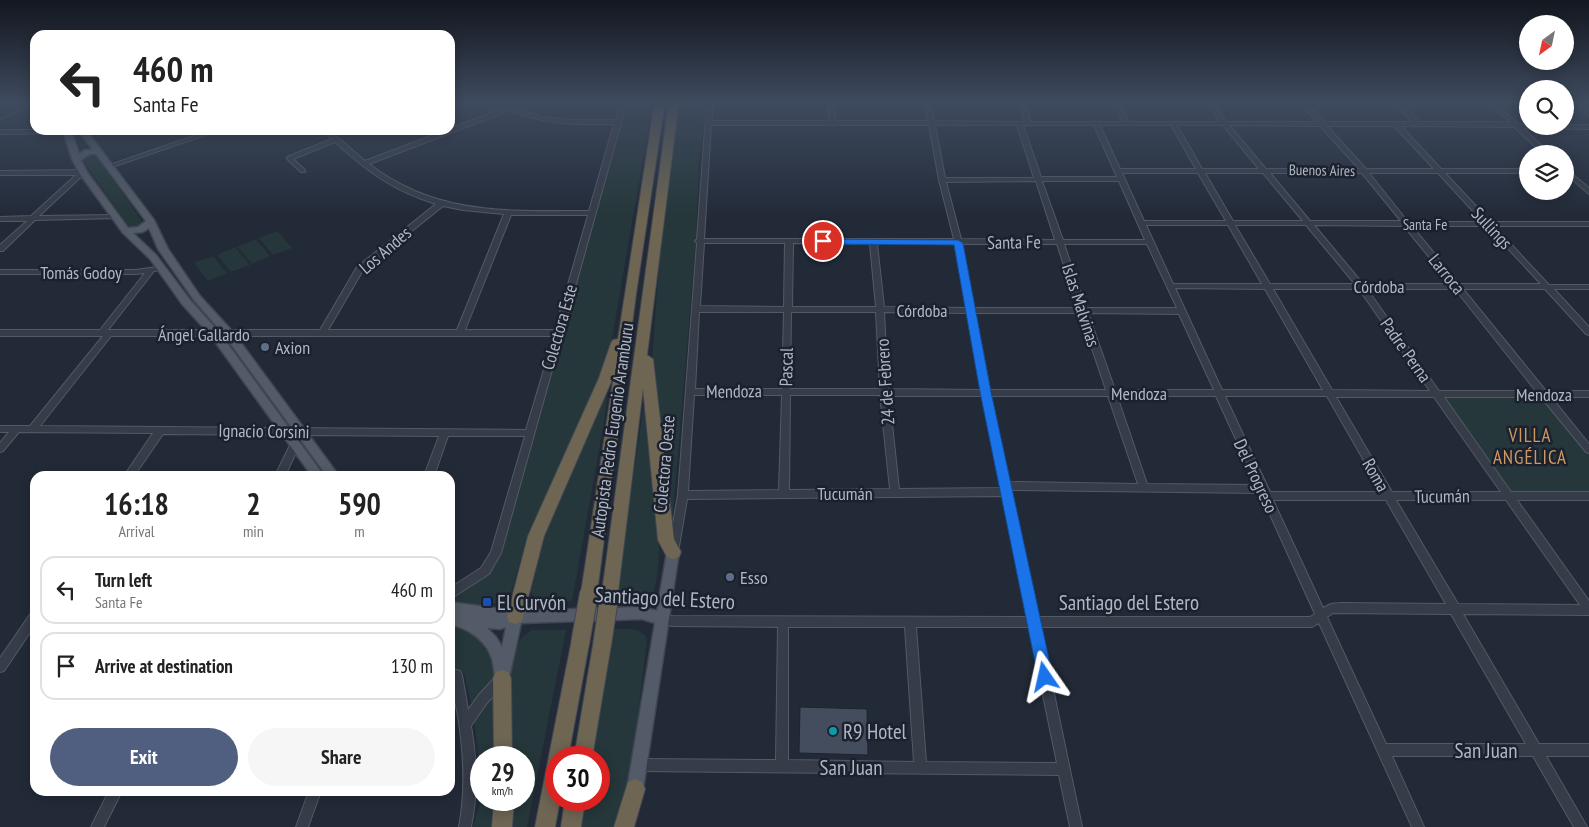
<!DOCTYPE html>
<meta charset="utf-8">
<style>
body{margin:0;font-family:"PT Sans Narrow",sans-serif;background:#f6f6f6;color:#222;height:100vh;display:flex;flex-direction:column;font-size:19px;white-space:nowrap}
*{box-sizing:border-box;margin:0}
p{font-size:16px;color:#767676}
.icon{flex:none;width:28px;height:28px;fill:none;stroke:currentColor;stroke-width:2;stroke-linecap:round;stroke-linejoin:round}
.map{position:relative;flex:1;overflow:hidden}
.panel{position:absolute;left:30px;top:471px;width:425px;height:325px;display:flex;flex-direction:column;background:#fff;border-radius:15px;box-shadow:0 2px 12px #0003}
.panel>*{flex:none}
.top-card{position:absolute;left:30px;top:30px;width:425px;height:105px;border-radius:15px;box-shadow:0 2px 12px #0003;background:#fff;color:#222;overflow:hidden}
.needle{width:32px;rotate:213deg}
.controls{position:absolute;left:1519px;top:15px;display:grid;gap:10px}
.controls a{display:grid;place-items:center;width:55px;height:55px;border-radius:50%;background:#fff;box-shadow:0 2px 12px #0003;font-size:25px}
.speed{position:absolute;left:470px;top:746px;display:flex;gap:10px;font-size:25px;font-weight:700;text-align:center}
.speed>*{display:grid;place-content:center;width:65px;height:65px;border-radius:50%;background:#fff;box-shadow:0 2px 12px #0003;line-height:1}
.speed small{font-size:12px;font-weight:400}
.speed .limit{border:8px solid #d22;background:#fff;color:#111}
.pin{position:absolute;display:grid;place-items:center;width:42px;height:42px;color:#fff;margin:-21px;border:2px solid #fff;border-radius:50%;box-shadow:0 1px 5px #0007}
.me{position:absolute;width:55px;margin:-28px;rotate:349deg;stroke-linejoin:round;filter:drop-shadow(0 0 4px #0008)}
.turn{display:flex;align-items:center;gap:18px;height:105px;padding:0 20px;font-size:22px}
.turn .icon{width:65px;height:65px;stroke-width:2.5}
.turn b{display:block;font-size:35px;line-height:42px}
.eta{display:flex;justify-content:space-evenly;align-items:center;height:85px;text-align:center}
.eta b{font-size:30px;font-weight:800;line-height:35px}
.button{display:flex;gap:10px;margin-top:auto;padding:10px 20px}
.button a{flex:1;height:58px;border-radius:30px;background:#505f80;color:#fff;font-size:20px;font-weight:800;line-height:58px;text-align:center}
.button a+a{background:#f6f6f6;color:#222}
ul{padding:0;list-style:none}
li{display:flex;align-items:center;gap:15px;height:68px;margin:0 10px 8px;padding:0 10px;border:2px solid #e0e0e0;border-radius:15px}
li div{flex:1}
li b{display:block;font-size:19px}
li em{font-style:normal}
.map>svg:first-child{display:block}
</style>
<div class="map">
<svg width="1589" height="827" viewBox="0 0 1589 827">
<rect width="100%" height="100%" fill="#222a38"/>
<g fill="#25373a">
<path d="M627 101H653L609 356 599 384 528 533 512 590 505 599 497 603 465 607 455 603 456 596 493 569 502 551Z"/>
<path d="M679 101H707L699 158 696 239 672 525 651 377 659 263Z"/>
<path d="M95 154 144 224 137 227H129L82 159Z"/>
<path d="M277 231 292 248 273 255 259 238Z"/>
<path d="M256 239 270 256 252 264 237 247Z"/>
<path d="M235 247 250 265 231 272 217 255Z"/>
<path d="M213 256 227 273 208 281 194 263Z"/>
<path d="M608 383 604 422 572 601C557 601 536 607 530 590L542 535Z"/>
<path d="M1437 394H1544L1589 450V496H1507Z"/>
<path d="M645 397C649 433 674 583 646 602L615 601Z"/>
<path d="M450 624 462 626 485 640 496 666 491 683 471 704 464 673 450 664Z"/>
<path d="M611 629C623 629 642 626 647 639L633 758 617 827H580L585 800H599V758L591 757Z"/>
<path d="M532 630H566L527 827H509V800H524V758H508C508 732 505 659 520 640 523 636 528 633 532 630Z"/>
<path d="M495 692 496 757 481 758V780L474 717Z"/>
<path d="M481 786V800H497L494 827H473L480 803Z"/>
</g>
<g fill="none" stroke-linecap="round" stroke-linejoin="round">
<path stroke="#384761" stroke-width="2" d="M0 119 24 109 32 101"/>
</g>
<path fill="#434d5d" stroke="#1d232f" d="M800 707 867 709 868 755 799 753Z"/>
<g fill="none" stroke-linecap="round" stroke-linejoin="round">
<g stroke="#535a66" stroke-width="2">
<g id="minor">
<path d="M498 101H505L516 108 543 117 572 120H616L621 101H627L501 553 489 574 450 599V588L481 568 491 552 525 436H448L434 476H424L439 436 304 435 285 476H275L295 435 163 434 134 476H124L153 433 19 432 3 451 0 452V443L9 432H0V426H30L103 336H0V330H100L145 273 136 274H0V270H136L164 266V270L154 271 108 330H320L357 267 436 204C394 191 368 172 335 142L293 159 305 170V172H301L287 159V157L332 139 322 130H329L365 161 507 107ZM511 110C544 125 579 125 614 124L589 211C508 211 437 216 369 164ZM443 206 463 210 504 214 457 330H328L363 270ZM511 215H588L555 330H465ZM111 336H554L526 430 40 426Z"/>
<path d="M707 101H713L712 121H829L828 101H834L835 121H928L924 101H930L934 121 1025 122 1018 101H1024L1031 122H1123L1112 101H1118L1129 122H1220L1206 101H1212L1226 122H1317L1299 101H1305L1324 122H1412L1393 101H1399L1419 122H1510L1487 101H1493L1518 124 1528 126 1589 125V129L1523 128 1550 154H1543L1514 127 1401 126 1441 169H1528V173H1445L1491 222H1589V226H1494L1549 285H1589V289H1554L1589 327V335L1586 334 1545 289H1463L1546 391H1589V397H1551L1589 444V453L1586 452 1541 397H1444L1511 492H1589V500H1517L1589 601V615L1463 614 1539 744H1589V756H1546L1587 827H1574L1533 756H1392L1424 827H1412L1319 623 1312 627H1040L1082 827H1070L1059 775 639 771 635 769 633 765 635 761 639 759 776 760 778 627 672 626 658 622 657 619 658 616 662 614 672 616 1027 617 1003 496 687 499 678 552 677 555 673 556 669 555 668 552 678 495 697 243 695 241 697 239ZM711 125H929L939 180 954 239H704ZM935 125H1017L1034 178H945ZM1023 125H1094L1117 177H1041ZM1100 125H1171L1196 169H1120ZM1177 125H1223L1259 169H1202ZM1229 125 1320 126 1359 169H1266ZM1327 126H1394L1434 169H1366ZM1122 173H1198L1226 221H1144ZM1205 173H1263L1303 221H1233ZM1270 173H1362L1401 221H1310ZM1369 173H1438L1483 222H1408ZM1036 181 1055 240 961 239 946 182ZM1042 181H1119L1145 240H1063ZM1146 225H1228L1262 284H1173ZM1235 225H1306L1355 284H1270ZM1314 225 1404 226 1451 284H1363ZM1412 226H1487L1541 284H1459ZM704 243H785L784 307 700 306ZM793 243 870 244 876 307H792ZM877 244H955L966 308 884 307ZM962 244H1057L1078 308H974ZM1064 244H1147L1177 308H1086ZM1175 288 1265 289 1323 390H1222ZM1273 289H1359L1430 391 1332 390ZM1367 289H1455L1536 391H1439ZM699 312H784L782 389H695ZM791 312H876L880 389H790ZM884 312 967 313 981 390 888 389ZM975 313H1080L1106 390H990ZM1088 313 1179 314 1214 390H1115ZM694 395H782L779 490 688 491ZM790 395H880L890 489 789 490ZM889 396H982L1001 488 899 489ZM991 396H1108L1138 484 1009 482ZM1117 396H1216L1257 485 1147 484ZM1225 396H1327L1382 492H1270ZM1336 397H1434L1501 492H1392ZM1011 490 1260 493V496L1263 499 1315 614 1310 617H1038ZM1273 500H1386L1446 604 1341 603 1331 604 1323 608ZM1396 500H1506L1580 605 1458 604ZM1333 613 1451 614 1526 744H1386L1327 617ZM788 627H905L914 762 788 760ZM916 627H1029L1057 763 926 762Z"/>
<path d="M1569 101H1576L1589 111V116Z"/>
<path d="M0 130H70L71 131 68 133 0 134Z"/>
<path d="M211 130H220L112 167 110 168 107 166Z"/>
<path d="M1565 168 1589 188V194L1565 173Z"/>
<path d="M83 170 85 171V173L39 216 116 215 119 217 118 218 35 220 3 251H0V245L27 221H0V217L31 216 76 175H0V171Z"/>
<path d="M35 611V625L4 671 0 672V658L31 613Z"/>
<path d="M450 668 460 671 462 675 468 710 478 696 498 674 502 673 506 674 508 678 506 682 486 704 471 726C477 760 478 793 471 827H459C466 790 464 754 458 716 455 700 450 683 450 668Z"/>
<path d="M109 791H122L104 827H91Z"/>
<path d="M309 791H321L308 827H296Z"/>
</g>
</g>
<g stroke="#3f4552" stroke-width="3">
<g id="major">
<path d="M63 130H71L79 154 85 150H93L78 130H86L154 220 168 249 200 296 233 332 339 476H327L225 336 194 300 158 249 149 228 143 232 133 233 156 255 190 300 219 332 324 476H312L211 336 182 304 150 259 123 233 80 174 72 159ZM90 154H96L146 221 138 227 128 228 87 172 81 160Z"/>
<path d="M673 547 678 548 679 552 643 789 641 795 635 797 629 795 627 789 655 623 642 619 521 623 509 678 507 683 502 685 497 683C494 675 494 667 492 659 487 641 467 627 450 625V602L515 611 642 607 657 611 667 552 668 548ZM506 627 502 647 496 637 487 628 500 629Z"/>
</g>
</g>
<g stroke="#404753" stroke-width="2">
<g id="highway">
<path d="M655 101H665L636 294 597 593 595 598 589 600 583 598 581 593 614 375 544 536 523 617 521 622 515 624 509 622 507 617 528 536 599 378 611 343 613 340 618 339Z"/>
<path d="M669 101H679L647 355 653 359 674 539 681 552 679 557 673 559 667 557 658 540 643 388 618 592 616 597 610 599 604 597 602 592Z"/>
<path d="M580 636 586 638 589 644 568 758H556V800H560L555 827H535L571 644 574 638Z"/>
<path d="M602 637 608 639 611 645 592 758H574L593 645 596 639Z"/>
<path d="M502 670 508 672 511 678 512 758H494L493 678 496 672Z"/>
<path d="M635 779 642 782 645 789 634 827H614L628 782Z"/>
<path d="M494 800H514L512 827H492Z"/>
<path d="M565 800H585L581 827H561Z"/>
</g>
</g>
<use href="#minor" fill="#363c48" fill-rule="evenodd"/>
<use href="#major" fill="#545b68" fill-rule="evenodd"/>
<use href="#highway" fill="#6e6553" fill-rule="evenodd"/>
<g stroke="#404753" stroke-width="20" stroke-linecap="butt">
<g id="highway-bridge">
<path d="M580 644 589 593"/>
<path d="M602 645 610 592"/>
</g>
</g>
<use href="#highway-bridge" stroke="#6e6553" stroke-width="18"/>
</g>
<linearGradient id="sky" x2="0" y2="1"><stop stop-color="#13171f"/><stop offset="0.47" stop-color="#3e4a5e"/><stop offset="1" stop-color="#3e4a5e" stop-opacity="0"/></linearGradient>
<rect width="1589" height="217" fill="url(#sky)"/>
<path fill="#1a73e8" stroke="#114b97" d="M819 239 958 240 963 243 991 392 1053 677 1050 682 1045 684 1040 682 1038 677 980 392 954 245 823 244 819 243Z"/>
<g fill="#5c6f8a" stroke="#1b212d" stroke-width="2">
<circle cx="265" cy="347" r="5"/>
<circle cx="730" cy="577" r="5"/>
</g>
<rect fill="#1a4fb4" stroke="#1b212d" stroke-width="2" x="482" y="597" width="10" height="10" rx="2.5"/>
<circle fill="#0f9aa8" stroke="#1b212d" stroke-width="2" cx="833" cy="731" r="5"/>
<g text-anchor="middle" dominant-baseline="central" stroke-width="5" stroke-linejoin="round" paint-order="stroke">
<g font-size="15" fill="#b0b7c5" stroke="#1b212d">
<text transform="translate(1322 170) rotate(1)">Buenos Aires</text>
<text x="1425" y="224">Santa Fe</text>
</g>
<g font-size="18" fill="#b0b7c5" stroke="#1b212d">
<text transform="translate(1492 228) rotate(47)">Sullings</text>
<text transform="translate(1014 242) rotate(-1)">Santa Fe</text>
<text transform="translate(385 250) rotate(-41)">Los Andes</text>
<text x="81" y="272">Tomás Godoy</text>
<text transform="translate(1447 274) rotate(51)">Larroca</text>
<text x="1379" y="286">Córdoba</text>
<text transform="translate(1081 305) rotate(72)">Islas Malvinas</text>
<text x="922" y="310">Córdoba</text>
<text transform="translate(559 327) rotate(-74)">Colectora Este</text>
<text x="204" y="334">Ángel Gallardo</text>
<text transform="translate(1406 350) rotate(55)">Padre Perna</text>
<text transform="translate(786 367) rotate(-89)">Pascal</text>
<text transform="translate(885 382) rotate(-94)">24 de Febrero</text>
<text transform="translate(734 391) rotate(-1)">Mendoza</text>
<text x="1139" y="393">Mendoza</text>
<text x="1544" y="394">Mendoza</text>
<text transform="translate(612 430) rotate(-82)">Autopista Pedro Eugenio Aramburu</text>
<text transform="translate(264 431) rotate(1)">Ignacio Corsini</text>
<text transform="translate(664 464) rotate(-85)">Colectora Oeste</text>
<text transform="translate(1376 475) rotate(60)">Roma</text>
<text transform="translate(1256 476) rotate(65)">Del Progreso</text>
<text x="845" y="493">Tucumán</text>
<text transform="translate(1442 496) rotate(-1)">Tucumán</text>
</g>
<g font-size="18" fill="#b0b7c5" stroke="#1b212d" text-anchor="start">
<text x="275" y="347">Axion</text>
<text x="740" y="577">Esso</text>
</g>
<g font-size="19" letter-spacing="1" fill="#ce9862" stroke="#1b212d">
<text x="1530" y="435">VILLA<tspan x="1530" dy="22">ANGÉLICA</tspan></text>
</g>
<g font-size="21" fill="#b0b7c5" stroke="#1b212d">
<text transform="translate(665 598) rotate(3)">Santiago del Estero</text>
<text x="1129" y="602">Santiago del Estero</text>
<text x="1486" y="750">San Juan</text>
<text x="851" y="767">San Juan</text>
</g>
<g font-size="21" fill="#b0b7c5" stroke="#1b212d" text-anchor="start">
<text x="497" y="602">El Curvón</text>
<text x="843" y="731">R9 Hotel</text>
</g>
</g>
</svg>
<div class="controls">
<a><svg class="needle" viewBox="-14 -14 28 28"><path d="M0-13l5 13h-10z" fill="#e53935"/><path d="M0 13l5-13h-10z" fill="#767676"/></svg></a>
<a><svg class="icon" aria-label="search" viewBox="0 0 24 24"><circle cx="10" cy="10" r="6"/><path d="M15 15l6 6"/></svg></a>
<a><svg class="icon" aria-label="layers" viewBox="0 0 24 24"><path d="M12 4l9 5-9 5-9-5zM3 14l9 5 9-5"/></svg></a>
</div>
<div class="speed"><div>29<small>km/h</small></div><div class="limit">30</div></div>
<div class="pin" style="left:823px;top:241px;background:#d93025"><svg class="icon" aria-label="arrive" viewBox="0 0 24 24"><path d="M6 21V4h12l-3 4 3 4H6"/></svg></div>
<svg class="me" style="left:1045px;top:677px" viewBox="-20 -20 40 40"><path d="M0-17L14 15 0 8-14 15z" fill="#1a73e8" stroke="#fff" stroke-width="4"/></svg>
<div class="top-card">
<div class="turn"><svg class="icon" aria-label="left" viewBox="0 0 24 24"><path d="M17 20v-9H6M10 6l-5 5 5 5"/></svg><div><b>460 m</b>Santa Fe</div></div>
</div>
<section class="panel">
<div class="eta">
<div><b>16:18</b><p>Arrival</p></div>
<div><b>2</b><p>min</p></div>
<div><b>590</b><p>m</p></div>
</div>
<ul>
<li><svg class="icon" aria-label="left" viewBox="0 0 24 24"><path d="M17 20v-9H6M10 6l-5 5 5 5"/></svg><div><b>Turn left</b><p>Santa Fe</p></div><em>460 m</em></li>
<li><svg class="icon" aria-label="arrive" viewBox="0 0 24 24"><path d="M6 21V4h12l-3 4 3 4H6"/></svg><div><b>Arrive at destination</b></div><em>130 m</em></li>
</ul>
<div class="button"><a>Exit</a><a>Share</a></div>
</section>
</div>
